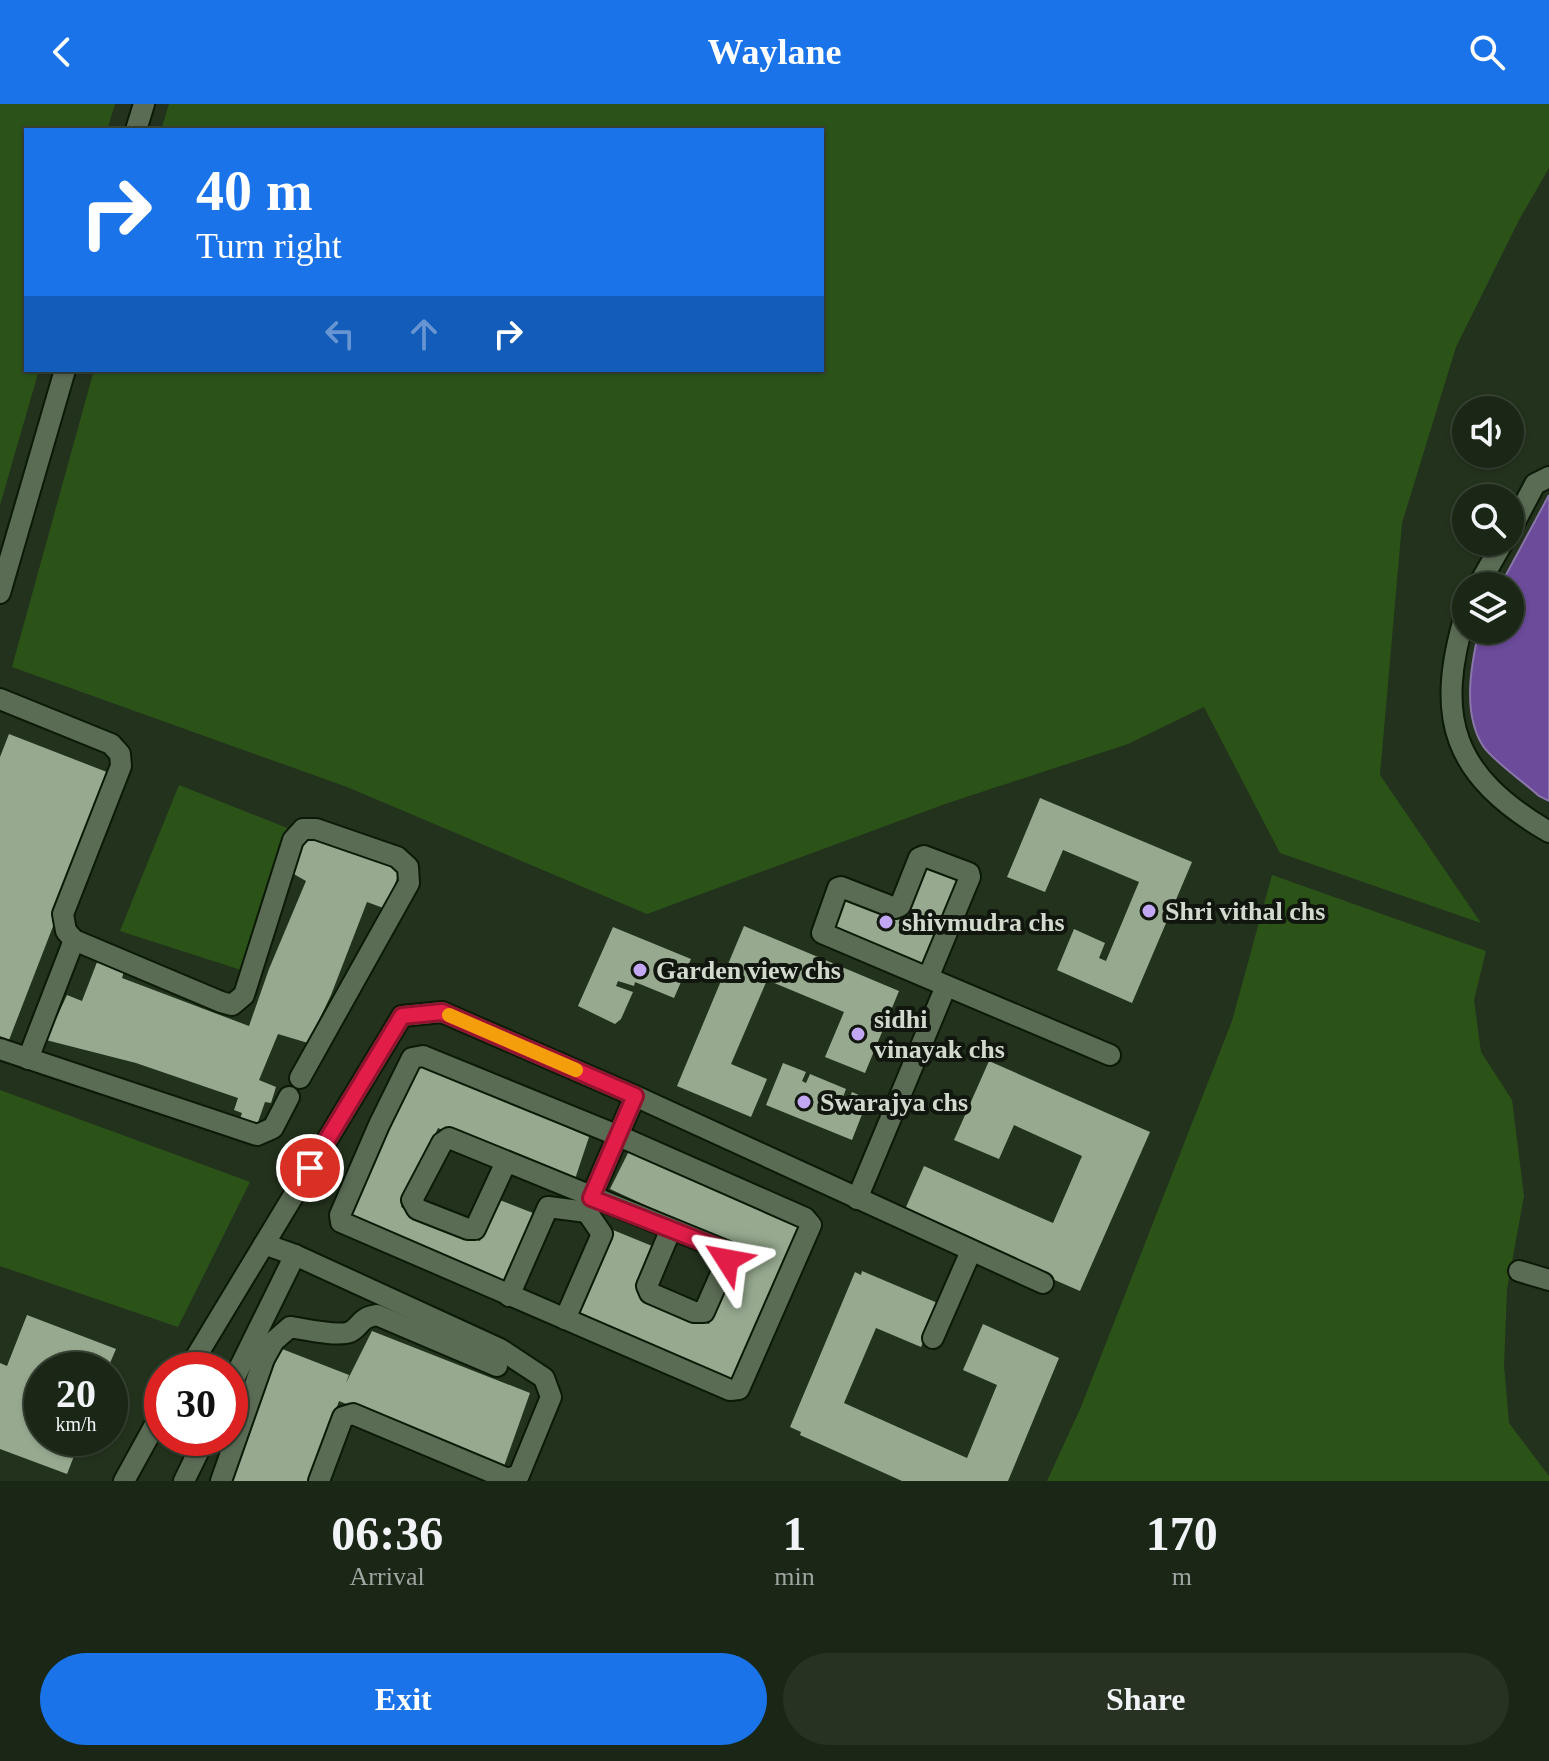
<!DOCTYPE html>
<style>
body{margin:0;font-family:"Times New Roman",serif;background:#273223;color:#f1f3f6;height:100vh;display:flex;flex-direction:column;font-size:30px;white-space:nowrap}
*{box-sizing:border-box;margin:0}
p{font-size:26px;color:#9fa5a1}
.icon{flex:none;width:44px;height:44px;fill:none;stroke:currentColor;stroke-width:2;stroke-linecap:round;stroke-linejoin:round}
.map{position:relative;height:1377px;overflow:hidden}
.details{display:flex;flex-direction:column;background:#1a2616;flex:1}
.details>*{flex:none}
.guide{position:absolute;left:24px;top:24px;width:800px;height:244px;border-radius:0px;box-shadow:0 2px 6px #0004,0 0 0 2px #384335;background:#1a73e8;color:#fff;overflow:hidden}
.tools{position:absolute;left:1452px;top:292px;display:grid;gap:16px}
.tools a{display:grid;place-items:center;width:72px;height:72px;border-radius:50%;background:#1a2616;box-shadow:0 2px 6px #0004,0 0 0 2px #384335;font-size:40px}
.speed{position:absolute;left:24px;top:1248px;display:flex;gap:16px;font-size:40px;font-weight:700;text-align:center}
.speed>*{display:grid;place-content:center;width:104px;height:104px;border-radius:50%;background:#1a2616;box-shadow:0 2px 6px #0004,0 0 0 2px #384335;line-height:1}
.speed small{font-size:20px;font-weight:400}
.speed .limit{border:12px solid #d22;background:#fff;color:#111}
.pin{position:absolute;display:grid;place-items:center;width:68px;height:68px;color:#fff;margin:-34px;border:4px solid #fff;border-radius:50%;box-shadow:0 2px 8px #0007}
.me{position:absolute;width:88px;margin:-44px;rotate:304deg;stroke-linejoin:round;filter:drop-shadow(0 0 6px #0008)}
.turn{display:flex;align-items:center;gap:28px;height:168px;padding:0 40px;font-size:36px}
.turn .icon{width:104px;height:104px;stroke-width:2.5}
.turn b{display:block;font-size:56px;line-height:68px}
.lanes{display:flex;align-items:center;height:76px;padding:0 40px;background:#0003;justify-content:center;gap:40px;direction:ltr}
.lanes .off{opacity:.35}
.eta{display:flex;justify-content:space-evenly;align-items:center;height:136px;text-align:center}
.eta b{font-size:48px;font-weight:700;line-height:56px}
.action{display:flex;gap:16px;margin-top:auto;padding:16px 40px}
.action a{flex:1;height:92px;border-radius:48px;background:#1a73e8;color:#fff;font-size:32px;font-weight:700;line-height:92px;text-align:center}
.action a+a{background:#273223;color:#f1f3f6}
header{display:flex;justify-content:space-between;align-items:center;height:104px;padding:0 40px;background:#1a73e8;color:#fff;font-size:36px;font-weight:700}
.map>svg:first-child{display:block}
</style>
<header><svg class="icon" aria-label="back" viewBox="0 0 24 24"><path d="M15 5l-7 7 7 7"/></svg>Waylane<svg class="icon" aria-label="search" viewBox="0 0 24 24"><circle cx="10" cy="10" r="6"/><path d="M15 15l6 6"/></svg></header>
<div class="map">
<svg width="1549" height="1377" viewBox="0 0 1549 1377">
<rect width="100%" height="100%" fill="#23321d"/>
<g fill="#2b5318">
<path d="M0 0H115L107 26H26V266H39L0 401Z"/>
<path d="M169 0H1549V64L1519 116 1456 243 1402 419 1380 671 1481 819 1280 749 1204 603 1128 640 945 700 647 810 347 683 12 563 94 266H822V26H161Z"/>
<path d="M179 681 287 724 241 866 120 827Z"/>
<path d="M1272 771 1486 847 1474 896 1481 948 1512 996 1524 1092 1507 1185 1504 1261 1509 1319 1549 1372V1377H1047L1081 1303 1232 917Z"/>
<path d="M0 986 250 1078 178 1223 0 1162Z"/>
</g>
<path fill="#6b4b9a" stroke="#8a76a9" stroke-width="2" d="M1549 391V697L1539 692C1525 679 1492 656 1483 642 1462 609 1471 561 1479 526H1510V482H1500Z"/>
<g fill="#97aa90">
<path d="M9 630 112 670 9 936 0 932V653Z"/>
<path d="M1040 694 1192 758 1132 899 1057 866 1074 825 1105 839 1099 854 1106 857 1139 778 1063 746 1045 788 1007 773Z"/>
<path d="M306 729 400 766 386 805 367 798 331 891 308 939 278 930 259 976 276 983 271 999 265 998 257 1021 240 1015 242 1009 234 1006 238 994 136 959 46 936 67 891 82 897 99 853 125 864 122 874 249 922 269 865 306 777 292 769Z"/>
<path d="M924 756 966 773 924 869 824 826 840 785 889 808Z"/>
<path d="M744 822 899 887 865 969 825 953 844 908 767 876 731 960 767 975 751 1013 677 982Z"/>
<path d="M613 823 691 855 674 894 635 878 634 882 618 877 616 882 633 888 621 915 615 920 578 902Z"/>
<path d="M989 957 1150 1028 1080 1187 903 1110 924 1062 1053 1119 1082 1052 1014 1021 999 1055 954 1036Z"/>
<path d="M419 959 589 1033 573 1081 438 1024 401 1103 480 1137 497 1095 538 1111 507 1185 345 1114Z"/>
<path d="M783 959 806 968 802 977 806 979 810 970 846 985 840 1001 846 1003 852 988 868 995 852 1036 766 1001Z"/>
<path d="M632 1041 802 1118 733 1277 578 1211 613 1126 657 1144 638 1190 709 1220 741 1145 610 1085Z"/>
<path d="M862 1167 940 1200 921 1243 876 1224 844 1299 967 1354 997 1281 963 1266 983 1220 1059 1254 1008 1377H902L800 1331 801 1328 790 1323 855 1168 861 1171Z"/>
<path d="M27 1211 116 1245 107 1266H42V1334H81L67 1370 0 1345V1259L7 1262Z"/>
<path d="M372 1227 530 1289 503 1365 339 1297 310 1377H227L277 1243 349 1271 346 1279Z"/>
</g>
<g fill="none" stroke-linecap="round" stroke-linejoin="round">
<g stroke="#0b1906" stroke-width="24">
<g id="minor">
<path d="M136 26 144 0"/>
<path d="M1510 427 1535 380 1549 373"/>
<path d="M1478 482 1503 438"/>
<path d="M0 489 65 266"/>
<path d="M1466 508C1434 614 1452 671 1549 728"/>
<path d="M0 595 111 640 120 650 121 662 63 810 66 827 74 836 221 898 232 901 244 891 293 736 303 725H316L397 753 408 763 409 779 300 974"/>
<path d="M928 874 970 773 969 769 924 752 919 754 900 802 895 804 841 783 838 784 822 829 1110 951"/>
<path d="M0 945 257 1031 273 1024 289 993"/>
<path d="M423 952 619 1032 805 1114 811 1121 739 1285 730 1286 341 1118 340 1111 379 1021 412 954Z"/>
<path d="M28 955 74 836"/>
<path d="M506 1058 475 1125H468L417 1105 412 1096 442 1039 449 1034 726 1147 727 1156 704 1208H694L650 1189 647 1182 671 1125"/>
<path d="M857 1095 946 882"/>
<path d="M264 1140 295 1151 500 1245 544 1274 551 1293 519 1371 508 1375 353 1310 343 1313 319 1377"/>
<path d="M1519 1167 1549 1176"/>
<path d="M509 1192 548 1103 587 1108"/>
<path d="M565 1215 602 1130 587 1108 591 1094 635 992"/>
<path d="M933 1234 971 1147"/>
<path d="M188 1266 402 912 442 908 635 992 1043 1179"/>
<path d="M230 1283 295 1151"/>
<path d="M124 1377 162 1308"/>
<path d="M184 1377 205 1334"/>
<path d="M221 1377 264 1255 274 1237 290 1223C304 1225 337 1233 350 1228 362 1222 358 1214 377 1211L497 1262"/>
</g>
</g>
<use href="#minor" stroke="#5b6c55" stroke-width="20"/>
</g>
<g fill="none" stroke-linecap="round" stroke-linejoin="round">
<g stroke="#92132f" stroke-width="20">
<path id="route" d="M310 1064 402 912 442 908 635 992 591 1094 726 1147 727 1156"/>
</g>
<use href="#route" stroke="#e11d48" stroke-width="14"/>
<path stroke="#f59e0b" stroke-width="14" d="M449 911 576 966"/>
</g>
<g fill="#c2a7f2" stroke="#11170e" stroke-width="3">
<circle cx="1149" cy="807" r="8"/>
<circle cx="886" cy="818" r="8"/>
<circle cx="640" cy="866" r="8"/>
<circle cx="858" cy="930" r="8"/>
<circle cx="804" cy="998" r="8"/>
</g>
<g text-anchor="middle" dominant-baseline="central" stroke-width="8" stroke-linejoin="round" paint-order="stroke">
<g font-size="26" font-weight="bold" fill="#d1dacd" stroke="#11170e" text-anchor="start">
<text x="1165" y="807">Shri vithal chs</text>
<text x="902" y="818">shivmudra chs</text>
<text x="656" y="866">Garden view chs</text>
<text x="874" y="915">sidhi<tspan x="874" dy="30">vinayak chs</tspan></text>
<text x="820" y="998">Swarajya chs</text>
</g>
</g>
</svg>
<div class="tools">
<a><svg class="icon" aria-label="sound" viewBox="0 0 24 24"><path d="M4 9h4l5-4v14l-5-4H4zM17 9q2 3 0 6"/></svg></a>
<a><svg class="icon" aria-label="search" viewBox="0 0 24 24"><circle cx="10" cy="10" r="6"/><path d="M15 15l6 6"/></svg></a>
<a><svg class="icon" aria-label="layers" viewBox="0 0 24 24"><path d="M12 4l9 5-9 5-9-5zM3 14l9 5 9-5"/></svg></a>
</div>
<div class="speed"><div>20<small>km/h</small></div><div class="limit">30</div></div>
<div class="pin" style="left:310px;top:1064px;background:#d93025"><svg class="icon" aria-label="arrive" viewBox="0 0 24 24"><path d="M6 21V4h12l-3 4 3 4H6"/></svg></div>
<svg class="me" style="left:727px;top:1156px" viewBox="-20 -20 40 40"><path d="M0-17L14 15 0 8-14 15z" fill="#e11d48" stroke="#fff" stroke-width="4"/></svg>
<div class="guide">
<div class="turn"><svg class="icon" aria-label="right" viewBox="0 0 24 24"><path d="M7 20v-9h11M14 6l5 5-5 5"/></svg><div><b>40 m</b>Turn right</div></div>
<div class="lanes"><svg class="icon off" aria-label="left" viewBox="0 0 24 24"><path d="M17 20v-9H6M10 6l-5 5 5 5"/></svg><svg class="icon off" aria-label="ahead" viewBox="0 0 24 24"><path d="M12 20V5M6 11l6-6 6 6"/></svg><svg class="icon" aria-label="right" viewBox="0 0 24 24"><path d="M7 20v-9h11M14 6l5 5-5 5"/></svg></div>
</div>
</div>
<section class="details">
<div class="eta">
<div><b>06:36</b><p>Arrival</p></div>
<div><b>1</b><p>min</p></div>
<div><b>170</b><p>m</p></div>
</div>
<div class="action"><a>Exit</a><a>Share</a></div>
</section>
